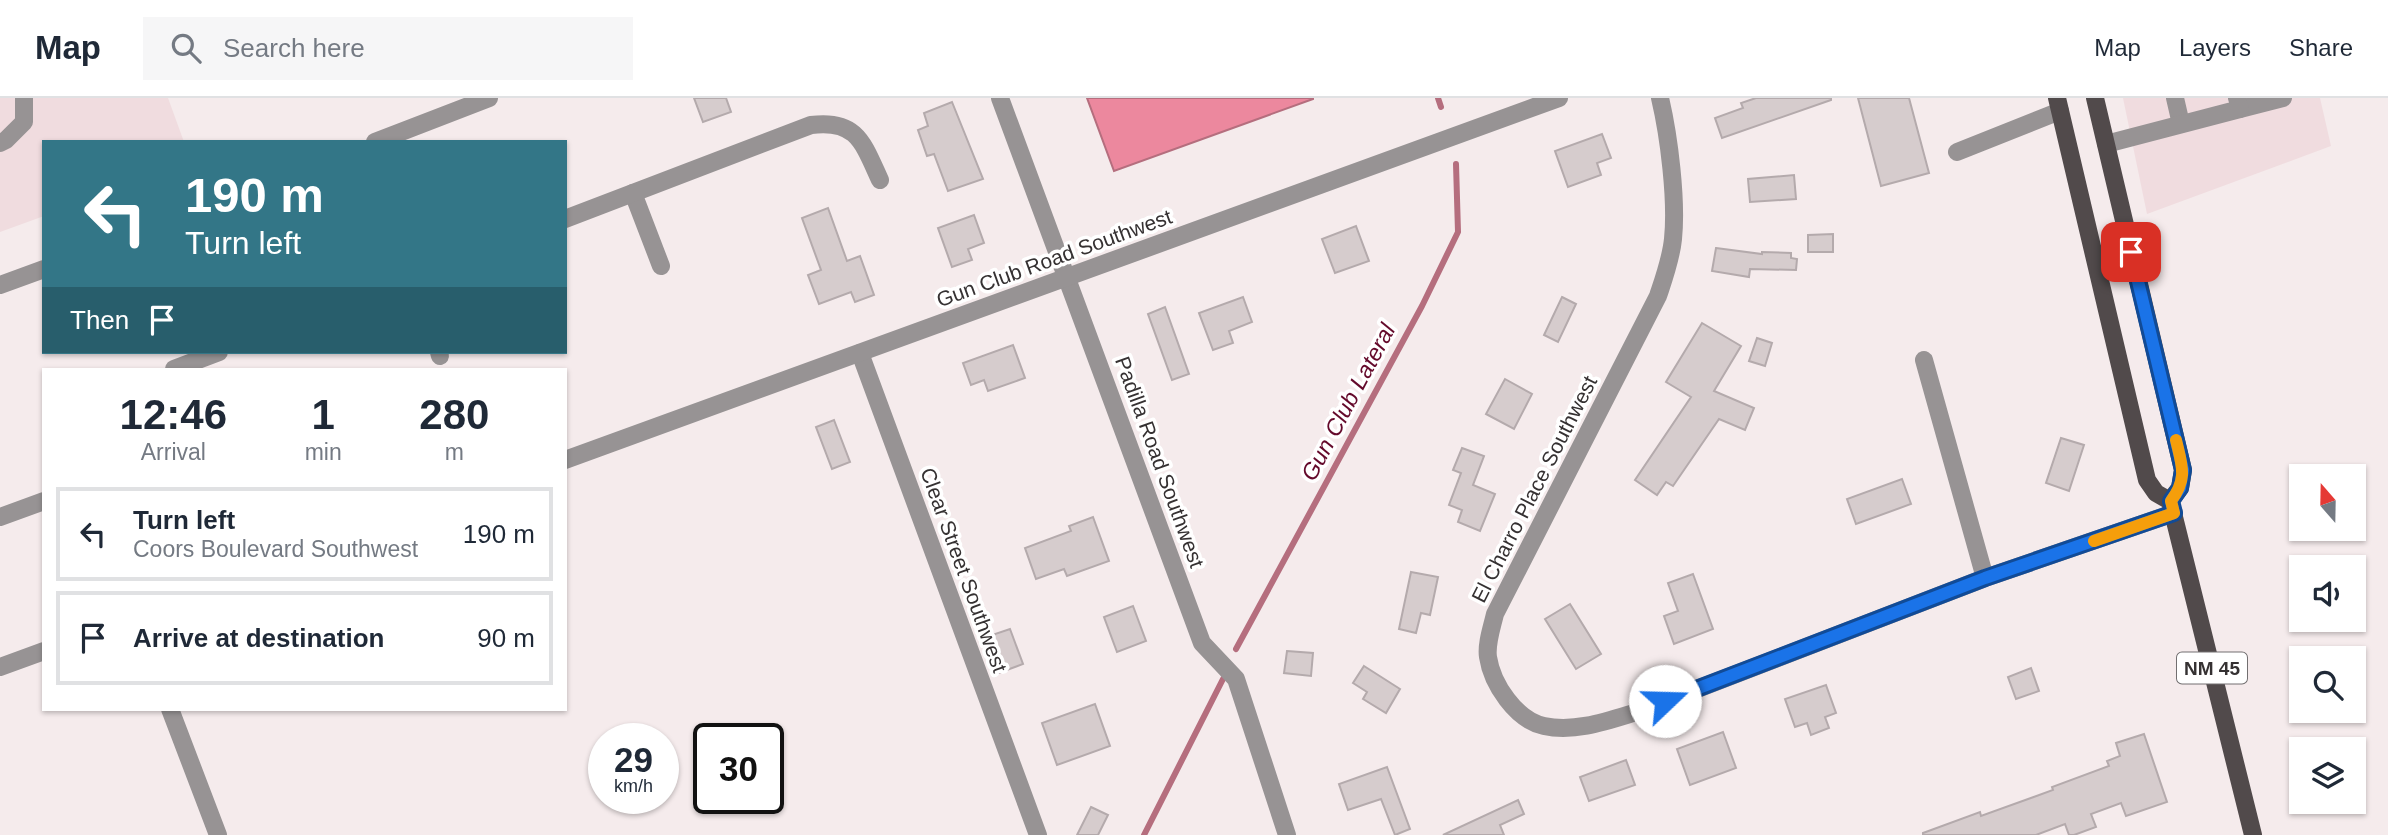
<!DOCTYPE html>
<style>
body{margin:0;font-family:Helvetica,sans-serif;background:#f6f6f7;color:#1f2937;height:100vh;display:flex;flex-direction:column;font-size:26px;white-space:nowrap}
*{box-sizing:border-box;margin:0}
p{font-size:23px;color:#747a83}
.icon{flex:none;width:38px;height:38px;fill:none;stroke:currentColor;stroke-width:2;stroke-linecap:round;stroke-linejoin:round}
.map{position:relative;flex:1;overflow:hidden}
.panel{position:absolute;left:42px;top:270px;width:525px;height:343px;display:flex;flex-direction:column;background:#fff;border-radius:0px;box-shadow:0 2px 5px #0004}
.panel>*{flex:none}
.hud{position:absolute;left:42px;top:42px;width:525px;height:214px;border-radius:0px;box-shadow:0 2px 5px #0004;background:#337687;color:#fff;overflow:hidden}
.needle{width:46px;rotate:340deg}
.controls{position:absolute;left:2289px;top:366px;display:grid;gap:14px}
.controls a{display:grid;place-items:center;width:77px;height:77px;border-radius:0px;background:#fff;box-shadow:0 2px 5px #0004;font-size:35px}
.speed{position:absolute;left:588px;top:625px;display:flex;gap:14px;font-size:35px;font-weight:700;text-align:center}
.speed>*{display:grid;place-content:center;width:91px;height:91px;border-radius:50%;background:#fff;box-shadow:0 2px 5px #0004;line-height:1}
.speed small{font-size:18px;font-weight:400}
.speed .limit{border:4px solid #111;border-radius:10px;background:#fff;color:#111}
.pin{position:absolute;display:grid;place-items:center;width:60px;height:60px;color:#fff;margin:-30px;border-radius:14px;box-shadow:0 4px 10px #0006}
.me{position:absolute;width:77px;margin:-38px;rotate:69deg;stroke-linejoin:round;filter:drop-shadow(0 0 5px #0008)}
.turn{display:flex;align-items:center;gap:24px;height:147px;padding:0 28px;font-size:32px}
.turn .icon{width:91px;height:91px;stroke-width:2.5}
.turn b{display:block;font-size:49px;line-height:60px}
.then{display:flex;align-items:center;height:66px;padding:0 28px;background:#0003;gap:14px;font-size:26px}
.eta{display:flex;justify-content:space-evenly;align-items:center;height:119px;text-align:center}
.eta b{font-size:42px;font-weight:600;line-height:49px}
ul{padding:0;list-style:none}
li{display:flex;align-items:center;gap:21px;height:94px;margin:0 14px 10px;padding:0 14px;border:4px solid #e0e1e3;border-radius:0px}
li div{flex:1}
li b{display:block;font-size:26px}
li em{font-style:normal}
header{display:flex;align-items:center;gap:42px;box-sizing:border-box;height:98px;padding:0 35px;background:#fff;border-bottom:2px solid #e0e1e3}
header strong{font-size:33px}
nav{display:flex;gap:38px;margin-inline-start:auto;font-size:24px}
.search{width:490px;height:63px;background:#f6f6f7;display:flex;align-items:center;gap:18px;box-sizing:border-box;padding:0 24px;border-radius:0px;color:#747a83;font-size:26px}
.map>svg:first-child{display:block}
</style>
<header>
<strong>Map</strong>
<div class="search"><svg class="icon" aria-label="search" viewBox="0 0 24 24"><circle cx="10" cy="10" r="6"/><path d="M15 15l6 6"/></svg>Search here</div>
<nav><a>Map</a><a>Layers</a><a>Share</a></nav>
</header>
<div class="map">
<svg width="2388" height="737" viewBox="0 0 2388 737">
<rect width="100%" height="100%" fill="#f5ebec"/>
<g fill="#f0dcdf">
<path d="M0 0H168L184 44H44V118L0 134Z"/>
<path d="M2123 0H2320L2331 48 2147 116Z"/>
</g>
<path fill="#ec889e" stroke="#b56e7e" stroke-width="2" d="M1087 0H1313V1L1114 73Z"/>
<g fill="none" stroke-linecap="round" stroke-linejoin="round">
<g stroke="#b56e7e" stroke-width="6">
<path d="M1438 0 1441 9"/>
<path d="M1236 551 1422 208 1458 134 1456 66"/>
<path d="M1144 737 1223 581"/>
</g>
</g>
<g fill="#d6cccd" stroke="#b4aaac" stroke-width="2">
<path d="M694 0H726L731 14 703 24Z"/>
<path d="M1756 0H1831V2L1722 40 1715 20 1743 10 1741 5Z"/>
<path d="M1858 0H1909L1929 75 1881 88Z"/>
<path d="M952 4 983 81 948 93 934 56 927 58 918 32 928 28 924 15Z"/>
<path d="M1602 36 1611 60 1597 65 1601 77 1568 89 1555 53Z"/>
<path d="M1794 77 1796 101 1750 104 1748 81Z"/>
<path d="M828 110 847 163 860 158 874 197 855 204 851 194 819 206 808 177 821 172 802 120Z"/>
<path d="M974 117 984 145 968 151 972 162 952 169 938 130Z"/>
<path d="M1356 128 1369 163 1335 175 1322 141Z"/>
<path d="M1833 136V154H1808V137Z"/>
<path d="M1716 150 1762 156V154L1791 155V160L1797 161 1796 172 1750 171 1749 179 1712 173Z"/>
<path d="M1243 199 1252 224 1229 233 1233 245 1213 252 1199 215Z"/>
<path d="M1562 199 1576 206 1558 244 1544 237Z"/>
<path d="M1165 209 1189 276 1172 282 1148 216Z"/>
<path d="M1702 225 1741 248 1714 293 1754 310 1745 332 1719 321 1673 388 1666 384 1657 397 1635 382 1691 299 1666 284Z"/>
<path d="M1757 240 1772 245 1765 268 1749 263Z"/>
<path d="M1013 247 1025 280 988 293 984 282 971 287 963 265Z"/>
<path d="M1505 281 1532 296 1514 331 1486 316Z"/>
<path d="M834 322 850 364 832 371 816 329Z"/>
<path d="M2061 340 2084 347 2069 393 2046 385Z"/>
<path d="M1462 350 1484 358 1473 387 1495 396 1480 433 1458 424 1462 412 1449 407 1461 375 1453 372Z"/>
<path d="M1902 381 1911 406 1856 426 1847 401Z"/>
<path d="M1093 419 1109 463 1067 478 1064 471 1036 481 1025 450 1071 433 1069 428Z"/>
<path d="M1411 474 1438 479 1430 517 1421 515 1416 535 1399 531Z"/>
<path d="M1693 476 1713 531 1674 546 1664 518 1678 513 1668 485Z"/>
<path d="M1570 506 1601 556 1576 571 1545 521Z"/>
<path d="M1133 508 1146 543 1117 554 1104 519Z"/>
<path d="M1010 531 1023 566 996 576 983 540Z"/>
<path d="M1287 553 1313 555 1311 578 1284 575Z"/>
<path d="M1364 568 1400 591 1386 615 1363 601 1367 594 1353 585Z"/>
<path d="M2031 570 2039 593 2016 601 2008 579Z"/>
<path d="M1826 587 1836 615 1825 619 1829 630 1811 637 1807 625 1795 629 1785 601Z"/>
<path d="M1095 606 1110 648 1057 667 1042 625Z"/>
<path d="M1723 634 1736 670 1690 687 1677 651Z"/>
<path d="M2144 636 2167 704 2126 718 2121 705 2091 716 2096 729 2074 737H2069L2065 726 2036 737H1923V735L1980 714 1981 718 2053 692 2052 689 2109 668 2107 663 2120 658 2116 645Z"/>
<path d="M1626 662 1635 687 1589 703 1580 679Z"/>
<path d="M1387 669 1410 731 1395 737 1381 701 1348 712 1339 686Z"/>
<path d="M1518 702 1524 716 1500 727 1504 737H1443Z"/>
<path d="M1091 709 1108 717 1098 737H1077Z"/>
</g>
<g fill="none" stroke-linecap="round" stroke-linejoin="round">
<g stroke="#979394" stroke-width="18">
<path d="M1000 0 1202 545 1236 581 1287 737"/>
<path d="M1660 0C1669 38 1677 102 1673 141 1671 161 1664 180 1658 198L1495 516C1492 529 1486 546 1488 559 1492 586 1516 622 1544 628 1576 635 1610 622 1640 613L1985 480 2174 415"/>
<path d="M2175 0 2181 26"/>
<path d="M2240 11 2283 0"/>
<path d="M375 44 489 0"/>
<path d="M0 45 6 42 24 24V0"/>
<path d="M2106 46 2240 11 2237 0"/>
<path d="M1957 54 2060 13"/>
<path d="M633 95 661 168"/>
<path d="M565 121 811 27C857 21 863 45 880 82"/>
<path d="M0 187 44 171"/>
<path d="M439 254 440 258"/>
<path d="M860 255 1038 737"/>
<path d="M1924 262 1985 480"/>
<path d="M174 271 219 254"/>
<path d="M565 362 1559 0"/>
<path d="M0 419 44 403"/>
<path d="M0 569 44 553"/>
<path d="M170 611 218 737"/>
</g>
<g stroke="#514a4b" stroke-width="18">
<path d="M2057 0 2147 382 2156 395 2170 403 2253 737"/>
<path d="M2095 0 2183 372 2180 390 2170 403"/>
</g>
</g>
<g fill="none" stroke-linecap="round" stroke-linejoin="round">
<g stroke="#114b97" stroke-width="18">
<path id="route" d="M1665 603 1985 480 2174 415 2171 403 2180 390 2183 372 2131 154"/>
</g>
<use href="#route" stroke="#1a73e8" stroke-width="12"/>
<path stroke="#f59e0b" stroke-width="12" d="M2094 443 2174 415 2171 403C2188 380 2182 368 2176 342"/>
</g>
<g text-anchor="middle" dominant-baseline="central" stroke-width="7" stroke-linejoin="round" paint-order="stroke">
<rect fill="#fff" stroke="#726f70" stroke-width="2" x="2177" y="554.5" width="70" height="31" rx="5"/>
<g font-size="19" font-weight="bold" fill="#353132">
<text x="2212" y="570">NM 45</text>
</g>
<g font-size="21" fill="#353132" stroke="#fff">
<text transform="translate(1054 160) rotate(-20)">Gun Club Road Southwest</text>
<text transform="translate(1160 364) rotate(70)">Padilla Road Southwest</text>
<text transform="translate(1534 391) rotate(-63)">El Charro Place Southwest</text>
<text transform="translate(964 472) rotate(70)">Clear Street Southwest</text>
</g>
<g font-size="23" font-style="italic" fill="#64092b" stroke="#fff">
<text transform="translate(1348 304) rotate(-62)">Gun Club Lateral</text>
</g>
</g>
</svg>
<div class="controls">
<a><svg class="needle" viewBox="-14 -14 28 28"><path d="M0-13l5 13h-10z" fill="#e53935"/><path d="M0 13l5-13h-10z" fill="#747a83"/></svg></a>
<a><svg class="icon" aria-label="sound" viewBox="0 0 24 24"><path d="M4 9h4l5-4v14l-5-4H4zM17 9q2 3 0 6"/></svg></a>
<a><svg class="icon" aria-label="search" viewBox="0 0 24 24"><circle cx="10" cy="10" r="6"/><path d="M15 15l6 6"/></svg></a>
<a><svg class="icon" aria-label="layers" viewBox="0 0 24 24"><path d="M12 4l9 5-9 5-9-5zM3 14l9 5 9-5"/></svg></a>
</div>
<div class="speed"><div>29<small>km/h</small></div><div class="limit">30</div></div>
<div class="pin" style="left:2131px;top:154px;background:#d93025"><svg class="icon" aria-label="arrive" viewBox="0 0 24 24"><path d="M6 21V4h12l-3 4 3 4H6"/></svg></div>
<svg class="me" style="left:1665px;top:603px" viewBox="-20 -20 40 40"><circle r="19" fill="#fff"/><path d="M0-13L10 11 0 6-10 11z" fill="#1a73e8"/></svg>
<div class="hud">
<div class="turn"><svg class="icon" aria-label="left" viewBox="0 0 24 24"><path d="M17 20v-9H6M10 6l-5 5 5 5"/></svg><div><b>190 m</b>Turn left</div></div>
<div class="then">Then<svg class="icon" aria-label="arrive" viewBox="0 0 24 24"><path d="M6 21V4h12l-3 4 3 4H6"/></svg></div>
</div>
<section class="panel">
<div class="eta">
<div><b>12:46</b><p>Arrival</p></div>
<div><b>1</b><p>min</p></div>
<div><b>280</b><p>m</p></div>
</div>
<ul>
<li><svg class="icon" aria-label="left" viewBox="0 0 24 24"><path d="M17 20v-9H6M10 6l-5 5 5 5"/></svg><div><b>Turn left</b><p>Coors Boulevard Southwest</p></div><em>190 m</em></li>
<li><svg class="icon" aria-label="arrive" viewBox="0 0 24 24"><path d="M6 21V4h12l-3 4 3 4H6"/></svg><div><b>Arrive at destination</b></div><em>90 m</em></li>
</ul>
</section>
</div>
